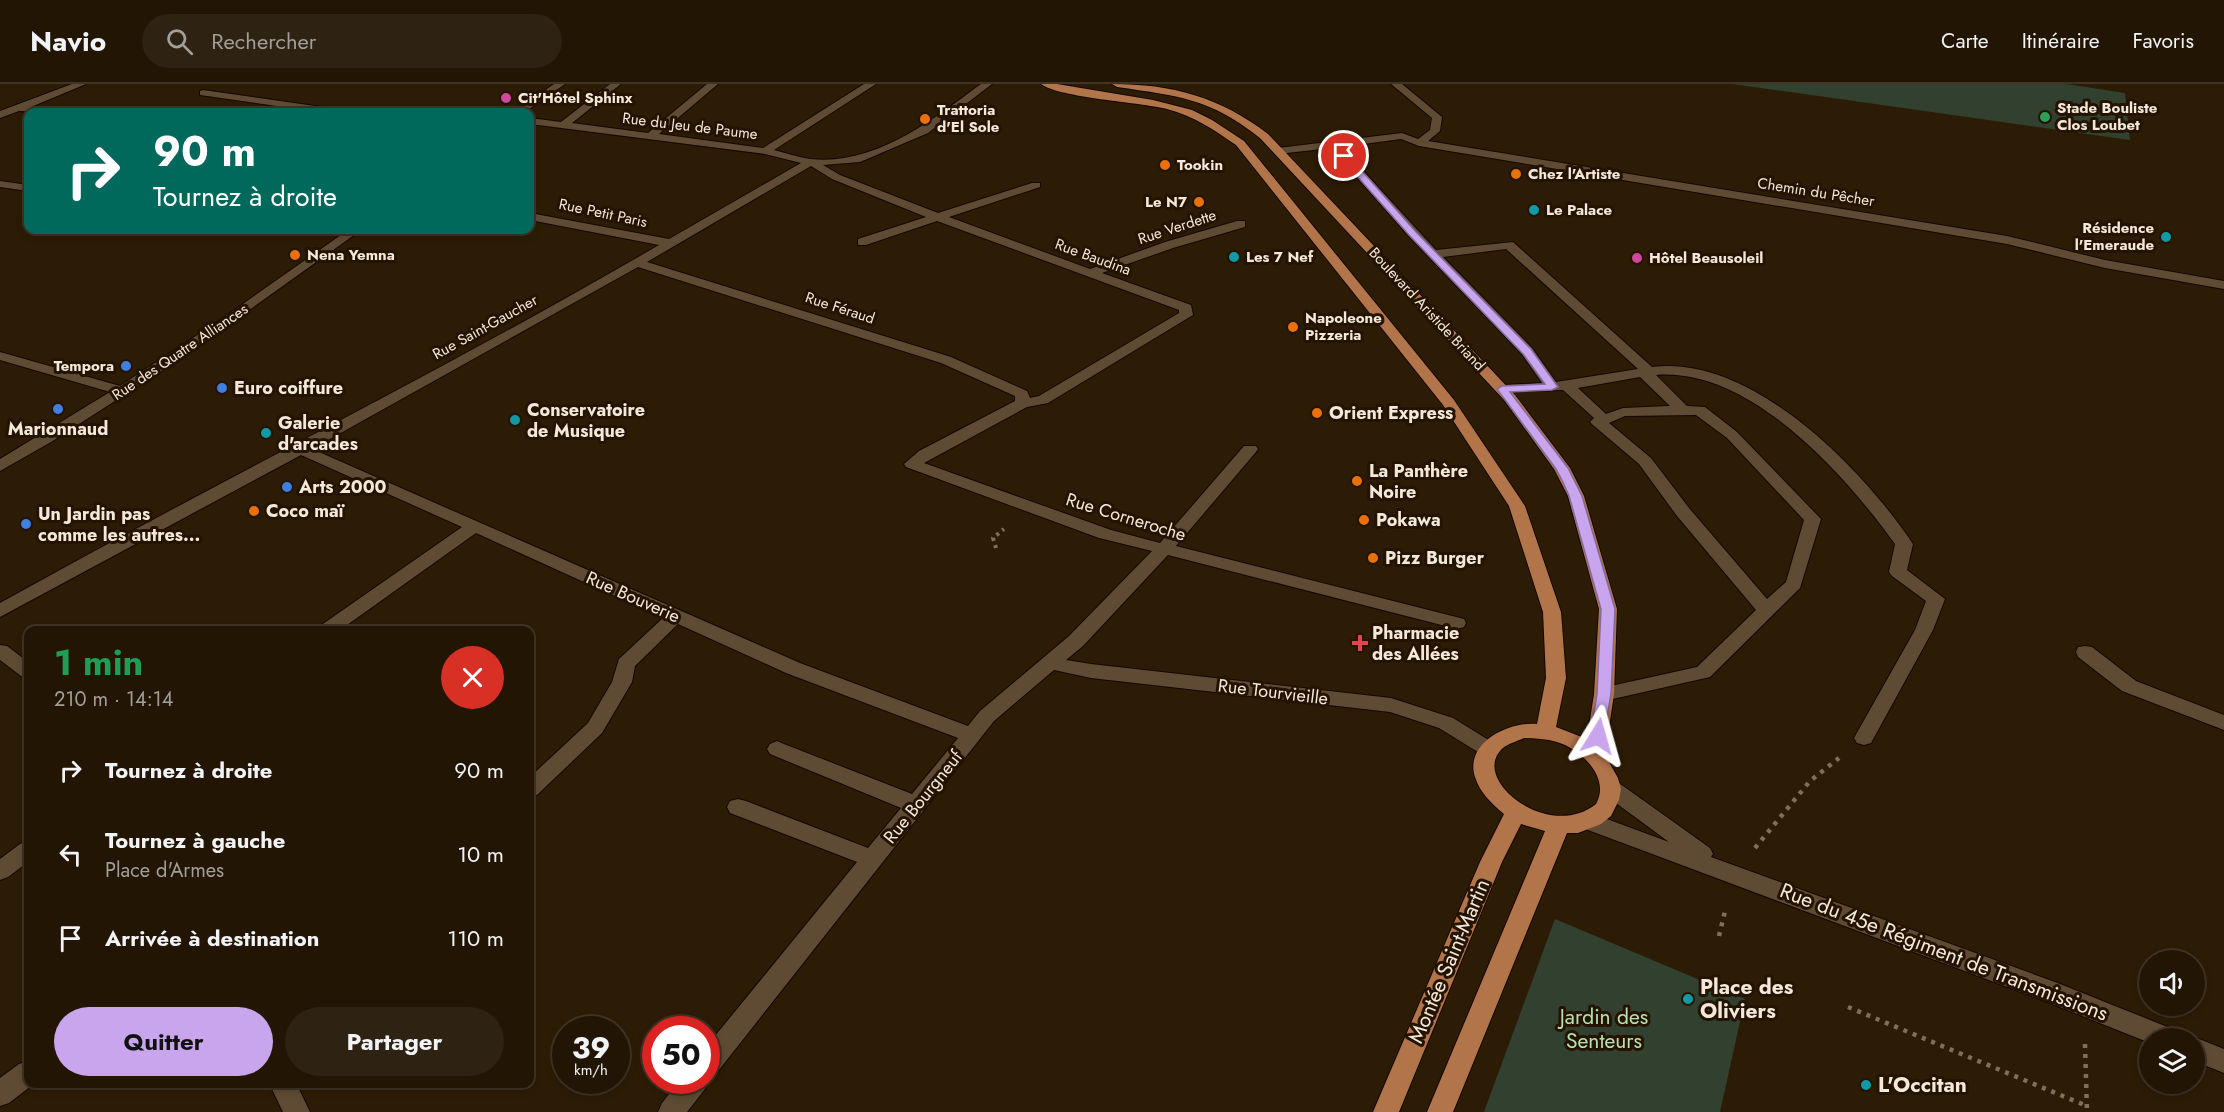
<!DOCTYPE html>
<html lang="fr">
<meta charset="utf-8">
<style>
body{margin:0;font-family:Jost,sans-serif;background:#2e2213;color:#f1f3f6;height:100vh;display:flex;flex-direction:column;font-size:22px;white-space:nowrap}
*{box-sizing:border-box;margin:0}
p{font-size:20px;color:#a29f9a}
.icon{flex:none;width:33px;height:33px;fill:none;stroke:currentColor;stroke-width:2;stroke-linecap:round;stroke-linejoin:round}
.map{position:relative;flex:1;overflow:hidden}
.details{position:absolute;left:24px;top:542px;width:510px;height:462px;display:flex;flex-direction:column;background:#221504;border-radius:12px;box-shadow:0 3px 9px #0003,0 0 0 2px #3f3426}
.details>*{flex:none}
.banner{position:absolute;left:24px;top:24px;width:510px;height:126px;border-radius:12px;box-shadow:0 3px 9px #0003,0 0 0 2px #3f3426;background:#00695c;color:#fff;overflow:hidden}
.buttons{position:absolute;left:2139px;top:866px;display:grid;gap:12px}
.buttons a{display:grid;place-items:center;width:66px;height:66px;border-radius:50%;background:#221504;box-shadow:0 3px 9px #0003,0 0 0 2px #3f3426;font-size:30px}
.speed{position:absolute;left:552px;top:932px;display:flex;gap:12px;font-size:30px;font-weight:700;text-align:center}
.speed>*{display:grid;place-content:center;width:78px;height:78px;border-radius:50%;background:#221504;box-shadow:0 3px 9px #0003,0 0 0 2px #3f3426;line-height:1}
.speed small{font-size:15px;font-weight:400}
.speed .limit{border:9px solid #d22;background:#fff;color:#111}
.pin{position:absolute;display:grid;place-items:center;width:51px;height:51px;color:#fff;margin:-26px;border:3px solid #fff;border-radius:50%;box-shadow:0 2px 6px #0007}
.me{position:absolute;width:66px;margin:-33px;rotate:8deg;stroke-linejoin:round;filter:drop-shadow(0 0 4px #0008)}
.turn{display:flex;align-items:center;gap:21px;height:126px;padding:0 30px;font-size:27px}
.turn .icon{width:78px;height:78px;stroke-width:2.5}
.turn b{display:block;font-size:42px;line-height:51px}
.round{display:grid;place-items:center;flex:none;width:63px;height:63px;border-radius:32px;background:#2e2213}
.headline{display:flex;align-items:center;justify-content:space-between;height:102px;padding:0 30px}
h1{font-size:36px;font-weight:700;line-height:45px;color:#1e9e55}
.action{display:flex;gap:12px;margin-top:auto;padding:12px 30px}
.action a{flex:1;height:69px;border-radius:36px;background:#c9a5ee;color:#111;font-size:24px;font-weight:700;line-height:69px;text-align:center}
.action a+a{background:#2e2213;color:#f1f3f6}
ul{padding:0;list-style:none}
li{display:flex;align-items:center;gap:18px;height:84px;padding:0 30px}
li div{flex:1}
li b{display:block;font-size:22px}
li em{font-style:normal}
header{display:flex;align-items:center;gap:36px;box-sizing:border-box;height:84px;padding:0 30px;background:#221504;border-bottom:2px solid #3f3426}
header strong{font-size:28px}
nav{display:flex;gap:33px;margin-inline-start:auto;font-size:21px}
.search{width:420px;height:54px;background:#2e2213;display:flex;align-items:center;gap:15px;box-sizing:border-box;padding:0 21px;border-radius:33px;color:#a29f9a;font-size:22px}
.map>svg:first-child{display:block}
</style>
<header>
<strong>Navio</strong>
<div class="search"><svg class="icon" aria-label="search" viewBox="0 0 24 24"><circle cx="10" cy="10" r="6"/><path d="M15 15l6 6"/></svg>Rechercher</div>
<nav><a>Carte</a><a>Itinéraire</a><a>Favoris</a></nav>
</header>
<div class="map">
<svg width="2224" height="1028" viewBox="0 0 2224 1028">
<rect width="100%" height="100%" fill="#2d1c05"/>
<g fill="#32412f">
<path d="M1733 0H2066L2125 9 2130 56Z"/>
<path d="M1555 835 1745 915 1720 1028H1484Z"/>
</g>
<g fill="none" stroke-linecap="round" stroke-linejoin="round">
<g stroke="#150600" stroke-width="2">
<g id="minor">
<path d="M72 0H86L31 23 53 26 54 28 19 27 0 34V27Z"/>
<path d="M554 0H565L525 28H514Z"/>
<path d="M610 0H621L572 39 648 49 707 0H718L659 50 763 64 864 0H876L774 66C786 69 798 73 810 75 875 82 932 36 981 0H992L928 49 860 78 823 81 840 91 938 129 1032 99H1040V103L949 133 1090 185 1165 158 1237 137H1245V143L1173 164 1102 189 1191 221 1193 231 1048 319 1027 323 924 379 1111 446 1160 459 1244 362H1256L1258 365 1256 368 1176 462 1464 535 1466 539 1464 543 1457 545 1168 471 1083 562 1066 576 1091 580 1391 614 1453 634 1495 660 1498 665 1495 670 1488 673 1481 670 1439 644 1390 628 1091 594 1054 586 994 637 715 991 708 994 705 1005 687 1028H658L662 1019 680 996H706V963L857 778 730 729 727 723 730 717 738 715 746 717 868 764 901 724 770 670 767 665 770 660 777 657 784 660 912 710 958 654 786 589 678 540 635 582 632 598 602 649 537 711 530 713V693L588 639 612 598 619 575 663 534 476 449 340 546H318L320 542 462 443 301 371 0 533V519C219 397 443 287 659 161L530 136V129L669 155 801 79 765 70 530 40V34L561 38ZM811 82 832 95 926 133 858 155V161H866L937 137 1179 226V229L1039 312 1030 314 1027 307 951 273 647 178ZM638 183 941 279 1015 312V317L919 367 904 380 906 383 1099 454 1152 467 1069 552 980 627 968 642 800 579 312 365Z"/>
<path d="M1391 0H1402L1442 33 1440 47 1428 57 2007 152 2105 176 2224 197V205L2105 184 2007 160 1419 62 1401 55 1341 63 1436 166 1513 158 1652 283C1751 270 1862 384 1913 460L1907 486 1945 515 1933 546 1871 659 1864 661 1857 659 1854 654 1915 546 1926 517 1892 492 1889 488 1895 460C1845 391 1750 283 1656 291L1687 322 1705 323 1737 348 1821 435 1800 504 1710 593 1604 617 1597 615 1594 610 1597 605 1697 583 1756 526 1677 432 1639 380 1593 341 1590 338 1594 334 1563 306 1497 308 1495 305 1497 302 1502 301 1542 299 1522 270 1409 152 1331 64 1278 70 1273 67 1278 64 1402 49 1418 55 1430 46 1432 34ZM1506 165 1638 285 1556 298 1532 264 1443 173ZM1640 293 1670 322 1623 324 1606 330 1578 304ZM1696 331 1727 354 1804 436 1786 498 1767 515 1689 424 1651 374 1609 339 1625 332Z"/>
<path d="M203 6 336 25 341 28H318L200 11V7Z"/>
<path d="M0 97 28 101V107L0 103Z"/>
<path d="M348 146H361L185 272 51 358 0 387V375L110 308 0 276V268L120 302 220 236Z"/>
<path d="M0 561 7 562 28 578V594L21 592 0 576Z"/>
<path d="M2085 562 2092 563 2136 597 2224 631V646L2122 607 2078 573 2076 568 2078 563Z"/>
<path d="M1612 697 1619 699 1710 764 1713 770 1711 773 2055 898 2175 946 2179 954H2150V959L2037 914 1580 743 1577 737 1580 731 1588 728 1669 758 1605 711 1601 705 1605 699Z"/>
<path d="M28 757V778L8 793 0 796V775L20 760Z"/>
<path d="M2194 953 2224 965V989L2194 977Z"/>
<path d="M28 977V999H35L9 1019 0 1022V994L19 980Z"/>
<path d="M269 999H296L310 1028H283Z"/>
</g>
</g>
<g stroke="#150600" stroke-width="2">
<path id="major" d="M1041 0H1057L1153 16 1192 26 1212 36 1244 57 1454 316 1525 422 1561 528 1566 594 1556 643 1587 655 1594 610 1599 525 1568 412 1554 385 1505 317 1260 54C1210 14 1178 12 1117 3L1112 0C1172 0 1220 13 1268 50L1515 311 1570 384 1584 412 1617 525 1614 610 1605 671 1618 694 1621 705 1619 716 1611 732 1601 740 1578 749H1567L1453 1028H1427L1545 747 1521 740 1502 778 1399 1028H1373L1480 778 1504 730C1492 720 1480 709 1475 693 1464 659 1509 637 1537 640L1546 594 1543 528 1509 422 1443 321 1236 61C1214 46 1194 32 1167 25 1139 18 1060 14 1041 0ZM1524 654C1535 654 1547 655 1557 658 1581 665 1611 694 1596 720 1549 758 1468 695 1503 664 1508 660 1517 657 1524 654Z"/>
</g>
<path stroke="#7f705d" stroke-width="4" stroke-dasharray="3 4.5" stroke-linecap="butt" d="M996 464 993 454 1004 445"/>
<g stroke="#7f705d" stroke-width="4.5" stroke-dasharray="4 6" stroke-linecap="butt">
<path d="M1755 764 1810 697 1839 674"/>
<path d="M1719 852 1726 823"/>
<path d="M1848 923 2087 1022"/>
<path d="M2085 960 2087 1028"/>
</g>
<use href="#minor" fill="#5f4b33" fill-rule="evenodd"/>
<use href="#major" fill="#b27449" fill-rule="evenodd"/>
</g>
<path fill="#c9a5ee" stroke="#836b9b" stroke-width="1.5" d="M1341 70H1347L1416 148 1531 265 1558 303 1552 306 1510 308 1568 384 1582 412 1615 525 1611 610 1603 656H1592L1590 652 1597 610 1601 525 1569 412 1563 398 1556 385 1497 305 1502 302 1545 300 1523 270 1409 151 1341 74Z"/>
<g fill="#d1479c" stroke="#231300" stroke-width="2">
<circle cx="506" cy="14" r="6"/>
<circle cx="1637" cy="174" r="6"/>
</g>
<circle fill="#2e9e5b" stroke="#231300" stroke-width="2" cx="2045" cy="33" r="6"/>
<g fill="#e8710a" stroke="#231300" stroke-width="2">
<circle cx="925" cy="35" r="6"/>
<circle cx="1165" cy="81" r="6"/>
<circle cx="1516" cy="90" r="6"/>
<circle cx="1199" cy="118" r="6"/>
<circle cx="295" cy="171" r="6"/>
<circle cx="1293" cy="243" r="6"/>
<circle cx="1317" cy="329" r="6"/>
<circle cx="1357" cy="397" r="6"/>
<circle cx="254" cy="427" r="6"/>
<circle cx="1364" cy="436" r="6"/>
<circle cx="1373" cy="474" r="6"/>
</g>
<g fill="#0f9aa8" stroke="#231300" stroke-width="2">
<circle cx="1534" cy="126" r="6"/>
<circle cx="2166" cy="153" r="6"/>
<circle cx="1234" cy="173" r="6"/>
<circle cx="515" cy="336" r="6"/>
<circle cx="266" cy="349" r="6"/>
<circle cx="1688" cy="915" r="6"/>
<circle cx="1866" cy="1001" r="6"/>
</g>
<g fill="#3f7fe0" stroke="#231300" stroke-width="2">
<circle cx="126" cy="282" r="6"/>
<circle cx="222" cy="304" r="6"/>
<circle cx="58" cy="325" r="6"/>
<circle cx="287" cy="403" r="6"/>
<circle cx="26" cy="440" r="6"/>
</g>
<path fill="#e0444e" stroke="#231300" stroke-width="2" d="M1357 550h6v6h6v6h-6v6h-6v-6h-6v-6h6z"/>
<g text-anchor="middle" dominant-baseline="central" stroke-width="6" stroke-linejoin="round" paint-order="stroke">
<g font-size="15" font-weight="bold" fill="#f4e8da" stroke="#231300" text-anchor="start">
<text x="518" y="14">Cit'Hôtel Sphinx</text>
<text x="2057" y="24">Stade Bouliste<tspan x="2057" dy="17">Clos Loubet</tspan></text>
<text x="937" y="26">Trattoria<tspan x="937" dy="17">d'El Sole</tspan></text>
<text x="1177" y="81">Tookin</text>
<text x="1528" y="90">Chez l'Artiste</text>
<text x="1187" y="118" text-anchor="end">Le N7</text>
<text x="1546" y="126">Le Palace</text>
<text x="2154" y="144" text-anchor="end">Résidence<tspan x="2154" dy="17">l'Emeraude</tspan></text>
<text x="307" y="171">Nena Yemna</text>
<text x="1246" y="173">Les 7 Nef</text>
<text x="1649" y="174">Hôtel Beausoleil</text>
<text x="1305" y="234">Napoleone<tspan x="1305" dy="17">Pizzeria</tspan></text>
<text x="114" y="282" text-anchor="end">Tempora</text>
</g>
<g font-size="15" fill="#f4e8da" stroke="#231300">
<text transform="translate(690 42) rotate(7)">Rue du Jeu de Paume</text>
<text transform="translate(1816 108) rotate(9)">Chemin du Pêcher</text>
<text transform="translate(603 129) rotate(12)">Rue Petit Paris</text>
<text transform="translate(1177 143) rotate(-18)">Rue Verdette</text>
<text transform="translate(1093 173) rotate(20)">Rue Baudina</text>
<text transform="translate(840 224) rotate(18)">Rue Féraud</text>
<text transform="translate(1427 225) rotate(47)">Boulevard Aristide Briand</text>
<text transform="translate(485 243) rotate(-29)">Rue Saint-Gaucher</text>
<text transform="translate(180 268) rotate(-34)">Rue des Quatre Alliances</text>
</g>
<g font-size="18" font-weight="bold" fill="#f4e8da" stroke="#231300" text-anchor="start">
<text x="234" y="304">Euro coiffure</text>
<text x="527" y="326">Conservatoire<tspan x="527" dy="21">de Musique</tspan></text>
<text x="1329" y="329">Orient Express</text>
<text x="278" y="339">Galerie<tspan x="278" dy="21">d'arcades</tspan></text>
<text x="58" y="345" text-anchor="middle">Marionnaud</text>
<text x="1369" y="387">La Panthère<tspan x="1369" dy="21">Noire</tspan></text>
<text x="299" y="403">Arts 2000</text>
<text x="266" y="427">Coco maï</text>
<text x="38" y="430">Un Jardin pas<tspan x="38" dy="21">comme les autres...</tspan></text>
<text x="1376" y="436">Pokawa</text>
<text x="1385" y="474">Pizz Burger</text>
<text x="1372" y="549">Pharmacie<tspan x="1372" dy="21">des Allées</tspan></text>
</g>
<g font-size="18" fill="#f4e8da" stroke="#231300">
<text transform="translate(1126 433) rotate(17)">Rue Corneroche</text>
<text transform="translate(633 513) rotate(24)">Rue Bouverie</text>
<text transform="translate(1273 608) rotate(7)">Rue Tourvieille</text>
<text transform="translate(923 713) rotate(-51)">Rue Bourgneuf</text>
</g>
<g font-size="21" fill="#f4e8da" stroke="#231300">
<text transform="translate(1944 868) rotate(21)">Rue du 45e Régiment de Transmissions</text>
<text transform="translate(1449 877) rotate(-67)">Montée Saint-Martin</text>
</g>
<g font-size="21" font-weight="bold" fill="#f4e8da" stroke="#231300" text-anchor="start">
<text x="1700" y="903">Place des<tspan x="1700" dy="24">Oliviers</tspan></text>
<text x="1878" y="1001">L'Occitan</text>
</g>
<g font-size="21" fill="#b5e2ad" stroke="#231300">
<text x="1604" y="933">Jardin des<tspan x="1604" dy="24">Senteurs</tspan></text>
</g>
</g>
</svg>
<div class="buttons">
<a><svg class="icon" aria-label="sound" viewBox="0 0 24 24"><path d="M4 9h4l5-4v14l-5-4H4zM17 9q2 3 0 6"/></svg></a>
<a><svg class="icon" aria-label="layers" viewBox="0 0 24 24"><path d="M12 4l9 5-9 5-9-5zM3 14l9 5 9-5"/></svg></a>
</div>
<div class="speed"><div>39<small>km/h</small></div><div class="limit">50</div></div>
<div class="pin" style="left:1344px;top:72px;background:#d93025"><svg class="icon" aria-label="arrive" viewBox="0 0 24 24"><path d="M6 21V4h12l-3 4 3 4H6"/></svg></div>
<svg class="me" style="left:1598px;top:652px" viewBox="-20 -20 40 40"><path d="M0-17L14 15 0 8-14 15z" fill="#c9a5ee" stroke="#fff" stroke-width="4"/></svg>
<div class="banner">
<div class="turn"><svg class="icon" aria-label="right" viewBox="0 0 24 24"><path d="M7 20v-9h11M14 6l5 5-5 5"/></svg><div><b>90 m</b>Tournez à droite</div></div>
</div>
<section class="details">
<div class="headline"><div><h1>1 min</h1><p>210 m · 14:14</p></div><a class="round" style="background:#d93025;color:#fff"><svg class="icon" aria-label="close" viewBox="0 0 24 24"><path d="M6 6l12 12M18 6L6 18"/></svg></a></div>
<ul>
<li><svg class="icon" aria-label="right" viewBox="0 0 24 24"><path d="M7 20v-9h11M14 6l5 5-5 5"/></svg><div><b>Tournez à droite</b></div><em>90 m</em></li>
<li><svg class="icon" aria-label="left" viewBox="0 0 24 24"><path d="M17 20v-9H6M10 6l-5 5 5 5"/></svg><div><b>Tournez à gauche</b><p>Place d'Armes</p></div><em>10 m</em></li>
<li><svg class="icon" aria-label="arrive" viewBox="0 0 24 24"><path d="M6 21V4h12l-3 4 3 4H6"/></svg><div><b>Arrivée à destination</b></div><em>110 m</em></li>
</ul>
<div class="action"><a>Quitter</a><a>Partager</a></div>
</section>
</div>
